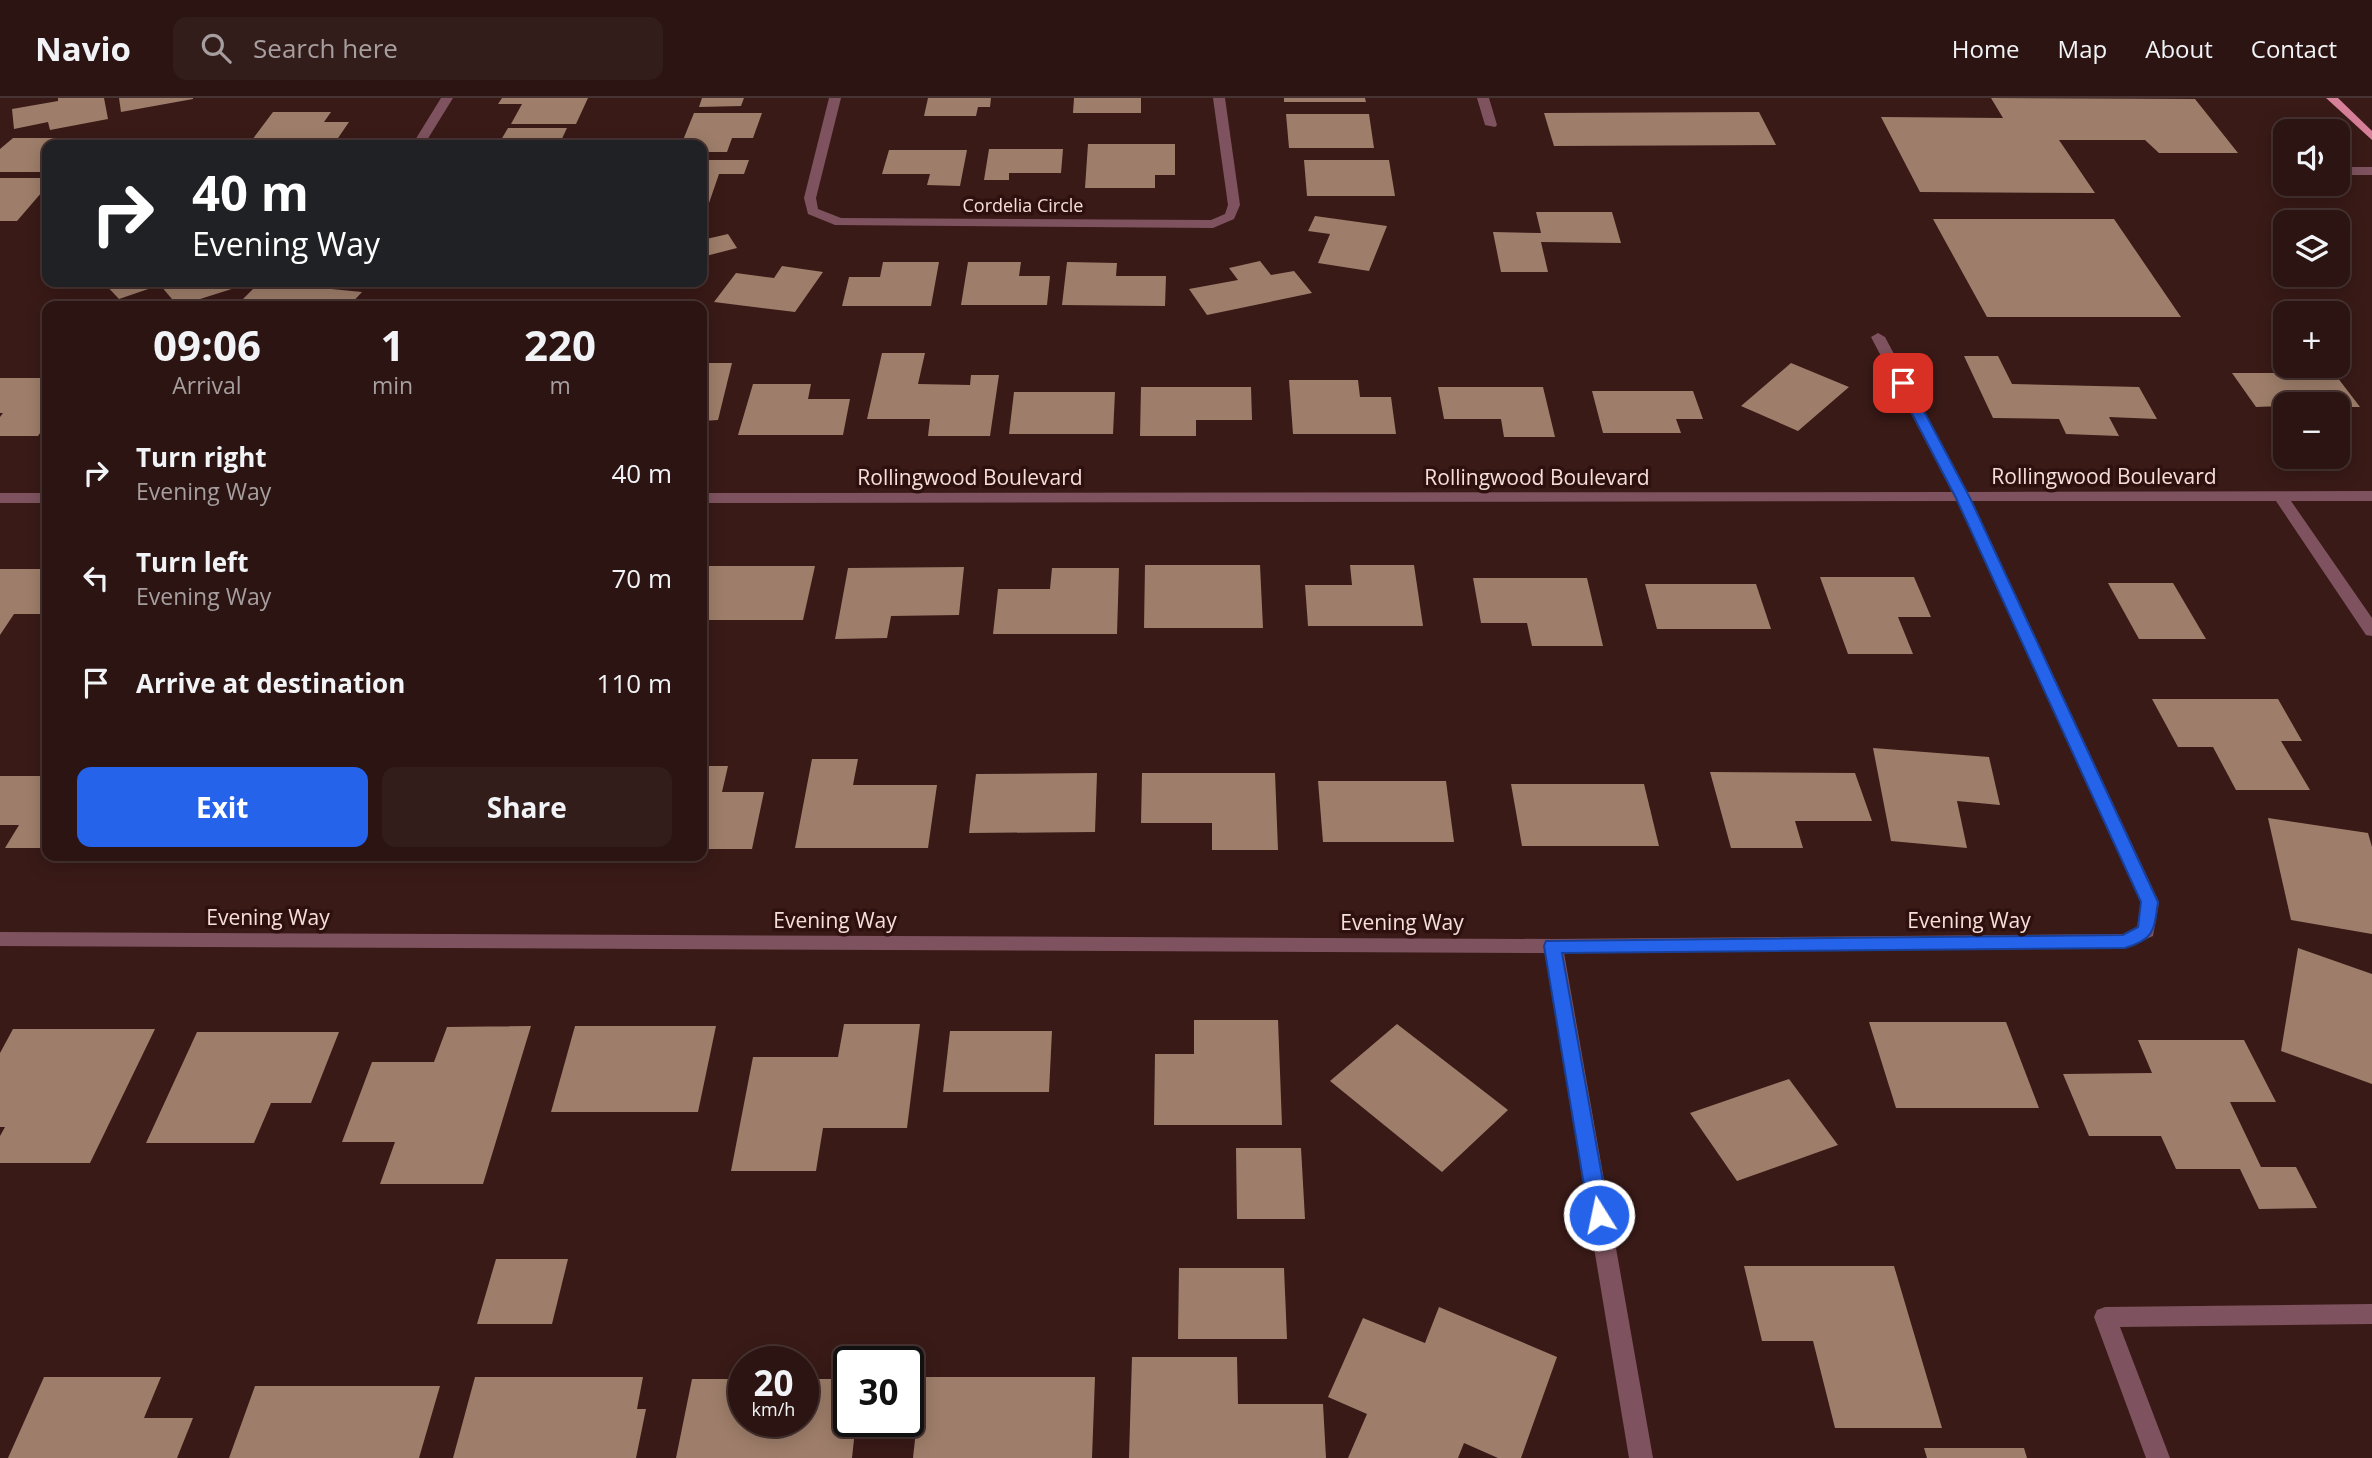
<!DOCTYPE html>
<meta charset="utf-8">
<style>
body{margin:0;font-family:"Open Sans",sans-serif;background:#331d1a;color:#f1f3f6;height:100vh;display:flex;flex-direction:column;font-size:26px;white-space:nowrap}
*{box-sizing:border-box;margin:0}
p{font-size:23px;color:#a69e9f}
.icon{flex:none;width:38px;height:38px;fill:none;stroke:currentColor;stroke-width:2;stroke-linecap:round;stroke-linejoin:round}
.map{position:relative;flex:1;overflow:hidden}
.side{position:absolute;left:42px;top:203px;width:665px;height:560px;display:flex;flex-direction:column;background:#2b1411;border-radius:14px;box-shadow:0 4px 18px #0003,0 0 0 2px #473331}
.side>*{flex:none}
.guide{position:absolute;left:42px;top:42px;width:665px;height:147px;border-radius:14px;box-shadow:0 4px 18px #0003,0 0 0 2px #473331;background:#202124;color:#fff;overflow:hidden}
.fabs{position:absolute;left:2273px;top:21px;display:grid;gap:14px}
.fabs a{display:grid;place-items:center;width:77px;height:77px;border-radius:14px;background:#2b1411;box-shadow:0 4px 18px #0003,0 0 0 2px #473331;font-size:35px}
.speed{position:absolute;left:728px;top:1248px;display:flex;gap:14px;font-size:35px;font-weight:700;text-align:center}
.speed>*{display:grid;place-content:center;width:91px;height:91px;border-radius:50%;background:#2b1411;box-shadow:0 4px 18px #0003,0 0 0 2px #473331;line-height:1}
.speed small{font-size:18px;font-weight:400}
.speed .limit{border:4px solid #111;border-radius:10px;background:#fff;color:#111}
.pin{position:absolute;display:grid;place-items:center;width:60px;height:60px;color:#fff;margin:-30px;border-radius:14px;box-shadow:0 4px 10px #0006}
.me{position:absolute;width:77px;margin:-38px;rotate:350deg;stroke-linejoin:round;filter:drop-shadow(0 0 5px #0008)}
.turn{display:flex;align-items:center;gap:24px;height:147px;padding:0 35px;font-size:32px}
.turn .icon{width:91px;height:91px;stroke-width:2.5}
.turn b{display:block;font-size:49px;line-height:60px}
.eta{display:flex;justify-content:space-evenly;align-items:center;height:119px;text-align:center}
.eta b{font-size:42px;font-weight:700;line-height:49px}
.button{display:flex;gap:14px;margin-top:auto;padding:14px 35px}
.button a{flex:1;height:80px;border-radius:14px;background:#2563eb;color:#fff;font-size:28px;font-weight:700;line-height:80px;text-align:center}
.button a+a{background:#331d1a;color:#f1f3f6}
ul{padding:0;list-style:none}
li{display:flex;align-items:center;gap:21px;height:105px;padding:0 35px}
li div{flex:1}
li b{display:block;font-size:26px}
li em{font-style:normal}
header{display:flex;align-items:center;gap:42px;box-sizing:border-box;height:98px;padding:0 35px;background:#2b1411;border-bottom:2px solid #473331}
header strong{font-size:33px}
nav{display:flex;gap:38px;margin-inline-start:auto;font-size:24px}
.search{width:490px;height:63px;background:#331d1a;display:flex;align-items:center;gap:18px;box-sizing:border-box;padding:0 24px;border-radius:14px;color:#a69e9f;font-size:26px}
.map>svg:first-child{display:block}
</style>
<header>
<strong>Navio</strong>
<div class="search"><svg class="icon" aria-label="search" viewBox="0 0 24 24"><circle cx="10" cy="10" r="6"/><path d="M15 15l6 6"/></svg>Search here</div>
<nav><a>Home</a><a>Map</a><a>About</a><a>Contact</a></nav>
</header>
<div class="map">
<svg width="2372" height="1360" viewBox="0 0 2372 1360">
<rect width="100%" height="100%" fill="#391a17"/>
<g fill="#9e7e6a">
<path d="M58 0H104L108 21 50 32 48 24 14 31 12 11 58 3Z"/>
<path d="M119 0H193V1L121 14Z"/>
<path d="M502 0H588L576 26H511L522 6H498Z"/>
<path d="M702 0H744L741 8 699 9Z"/>
<path d="M928 0H991L990 9H978L976 18H924Z"/>
<path d="M1074 0H1141V15H1073Z"/>
<path d="M1284 0H1365L1366 4H1284Z"/>
<path d="M1991 0 2195 1 2238 55H2159L2145 42H2059L2095 95 1920 94 1881 19 2003 20Z"/>
<path d="M273 14H331L324 24H349L334 46H249Z"/>
<path d="M1759 14 1776 47 1554 48 1544 15Z"/>
<path d="M694 15H762L753 40H732L727 54H702V47H681Z"/>
<path d="M1286 16H1369L1374 50H1289Z"/>
<path d="M508 30H567L559 47H498Z"/>
<path d="M13 40H64L57 47H47V74H0V51Z"/>
<path d="M1088 46H1175V77H1155V90H1085Z"/>
<path d="M989 51H1063L1061 75H1009V82H984Z"/>
<path d="M889 52H967L960 88 927 87 930 76H882Z"/>
<path d="M702 62H749L744 76H719L709 105H702Z"/>
<path d="M1304 62H1389L1395 98H1307Z"/>
<path d="M0 80H47V94H42L17 123H0Z"/>
<path d="M1536 114H1612L1621 145 1541 144 1548 174H1501L1493 134 1541 135Z"/>
<path d="M1315 118 1387 128 1369 173 1318 165 1330 136 1308 133Z"/>
<path d="M1933 121H2114L2181 219H1987Z"/>
<path d="M728 136 737 150 702 159V142Z"/>
<path d="M1260 163 1271 177 1294 173 1312 195 1207 217 1189 191 1238 182 1229 170Z"/>
<path d="M883 164H939L931 208H842L849 179H880Z"/>
<path d="M968 164H1021L1019 178H1050L1047 207H961Z"/>
<path d="M1067 164 1117 165 1116 178H1166L1165 208 1062 207Z"/>
<path d="M782 168 823 174 795 214 714 204 736 175 774 180Z"/>
<path d="M103 184H233L238 189 178 208 160 187 119 201Z"/>
<path d="M260 184H316L311 189 362 194 349 208H236Z"/>
<path d="M882 255H925L918 286 970 287 971 277H999L990 338H928L930 321H867Z"/>
<path d="M1964 258H1998L2012 286 2139 289 2157 321 2109 319 2119 338 2066 336 2059 321 1993 320Z"/>
<path d="M702 265H732L718 322 702 323Z"/>
<path d="M1791 265 1849 289 1798 333 1741 308Z"/>
<path d="M2232 275H2334L2360 309H2338V306L2256 309Z"/>
<path d="M0 280H47V325L38 338H0V319L3 315H0Z"/>
<path d="M1289 282H1358L1360 299H1391L1396 336H1293Z"/>
<path d="M753 286H811L808 301H850L843 337H738Z"/>
<path d="M1141 289H1251L1252 322H1196V338H1140Z"/>
<path d="M1438 289H1543L1555 339H1504L1501 321H1444Z"/>
<path d="M1592 293H1693L1703 321H1676L1681 335H1603Z"/>
<path d="M1014 294H1115L1113 336H1009Z"/>
<path d="M1145 467H1260L1263 530H1144Z"/>
<path d="M1350 467H1414L1423 528H1308L1305 487H1352Z"/>
<path d="M704 468H815L803 522H702Z"/>
<path d="M964 469 959 517 891 518 887 540 835 541 848 470Z"/>
<path d="M1052 470H1119L1117 536H993L998 491H1050Z"/>
<path d="M0 471H47V516H14L0 537Z"/>
<path d="M1820 479H1914L1931 519H1898L1913 556H1848Z"/>
<path d="M1473 480H1587L1603 548H1532L1527 525H1481Z"/>
<path d="M2108 485H2173L2206 541H2139Z"/>
<path d="M1645 486H1756L1771 531H1657Z"/>
<path d="M2152 601H2278L2302 643H2281L2310 692H2236L2213 649H2178Z"/>
<path d="M1873 650 1989 659 2000 707 1957 703 1967 750 1891 743Z"/>
<path d="M812 661H858L853 687H937L928 750H795Z"/>
<path d="M702 668H728L722 694H764L752 751H702Z"/>
<path d="M1710 674 1855 675 1872 723H1795L1803 750H1731Z"/>
<path d="M1097 675 1095 734 969 735 976 676Z"/>
<path d="M1142 675H1275L1278 752H1212V725H1141Z"/>
<path d="M0 678H47V750H5L19 727H0Z"/>
<path d="M1318 683H1446L1454 744H1323Z"/>
<path d="M1511 686H1644L1659 748H1522Z"/>
<path d="M2268 720 2368 735 2372 749V836L2291 822Z"/>
<path d="M2298 850 2372 876V986L2281 953Z"/>
<path d="M1194 922H1278L1282 1027H1154L1155 956H1194Z"/>
<path d="M1869 924H2006L2039 1010H1896Z"/>
<path d="M844 926H920L907 1030H823L816 1073H731L753 959H838Z"/>
<path d="M1397 926 1508 1012 1442 1074 1330 983Z"/>
<path d="M531 928 483 1086H380L395 1044H342L372 964H434L447 929Z"/>
<path d="M575 928H716L698 1014H551Z"/>
<path d="M13 931H155L90 1065H0V1038L5 1029H0V955Z"/>
<path d="M950 933H1052L1049 994H943Z"/>
<path d="M197 934H339L311 1005H271L254 1045H146Z"/>
<path d="M2138 942H2244L2276 1004H2230L2261 1069H2296L2317 1110 2259 1111 2240 1071H2176L2161 1038H2089L2063 976 2152 975Z"/>
<path d="M1789 981 1838 1047 1737 1083 1690 1015Z"/>
<path d="M1236 1050H1301L1305 1121H1237Z"/>
<path d="M496 1161H568L552 1226H477Z"/>
<path d="M1744 1168H1894L1942 1330H1835L1813 1243H1762Z"/>
<path d="M1179 1170H1284L1287 1241H1178Z"/>
<path d="M1439 1209 1557 1259 1521 1360H1498L1464 1345 1458 1360H1348L1367 1316 1328 1299 1363 1220 1425 1245Z"/>
<path d="M1132 1259H1237L1238 1306H1323L1326 1360H1129Z"/>
<path d="M44 1279H161L144 1320H193L177 1360H8Z"/>
<path d="M475 1279H643L637 1311H646L636 1360H453Z"/>
<path d="M922 1279H1095L1092 1360H913Z"/>
<path d="M692 1281H744V1323H803V1281H849V1323H856L852 1360H676Z"/>
<path d="M255 1288H440L419 1360H229Z"/>
<path d="M1924 1350H2024L2027 1360H1927Z"/>
</g>
<g fill="none" stroke-linecap="round" stroke-linejoin="round">
<g fill="#7e535f" fill-rule="evenodd">
<path d="M441 0H453L424 47H412Z"/>
<path d="M829 0H841L816 100 818 111 841 120 1211 122 1225 116 1228 107 1213 0H1225L1240 107 1234 121 1213 130 835 127 808 116 804 100Z"/>
<path d="M1477 0H1489L1497 27 1495 29 1485 27Z"/>
<rect x="2338" y="69" width="34" height="8"/>
<path d="M1878 235 1885 239 1967 394 2372 393V403H2291L2372 520V538L2366 537 2276 403H1972L2159 804 2153 838 2125 850 1564 855 1653 1360H1629L1545 855 0 848V834L1553 841 2123 836 2137 829 2141 804 1957 403 702 405V395L1952 394 1871 239Z"/>
<rect x="0" y="395" width="47" height="10"/>
<path d="M2372 1206V1226L2120 1229 2170 1360H2146L2094 1219 2097 1212 2105 1209Z"/>
</g>
<path fill="#d78099" fill-rule="evenodd" d="M2326 0H2338L2372 33V42Z"/>
</g>
<path fill="#2563eb" stroke="#184099" stroke-width="2" d="M1903 281 1909 285 1970 400 2158 804C2154 832 2155 841 2125 850L1562 855 1609 1117 1606 1123 1599 1126 1592 1123 1589 1117 1544 848 1546 843 2123 837 2138 829 2141 804 1956 400 1896 285Z"/>
<g text-anchor="middle" dominant-baseline="central" stroke-width="7" stroke-linejoin="round" paint-order="stroke">
<g font-size="18" fill="#f5dfdc" stroke="#2e110e">
<text x="1023" y="107">Cordelia Circle</text>
</g>
<g font-size="21" fill="#f5dfdc" stroke="#2e110e">
<text x="2104" y="378">Rollingwood Boulevard</text>
<text x="970" y="379">Rollingwood Boulevard</text>
<text x="1537" y="379">Rollingwood Boulevard</text>
<text x="268" y="819">Evening Way</text>
<text x="835" y="822">Evening Way</text>
<text x="1969" y="822">Evening Way</text>
<text x="1402" y="824">Evening Way</text>
</g>
</g>
</svg>
<div class="fabs">
<a><svg class="icon" aria-label="sound" viewBox="0 0 24 24"><path d="M4 9h4l5-4v14l-5-4H4zM17 9q2 3 0 6"/></svg></a>
<a><svg class="icon" aria-label="layers" viewBox="0 0 24 24"><path d="M12 4l9 5-9 5-9-5zM3 14l9 5 9-5"/></svg></a>
<a>+</a>
<a>−</a>
</div>
<div class="speed"><div>20<small>km/h</small></div><div class="limit">30</div></div>
<div class="pin" style="left:1903px;top:285px;background:#d93025"><svg class="icon" aria-label="arrive" viewBox="0 0 24 24"><path d="M6 21V4h12l-3 4 3 4H6"/></svg></div>
<svg class="me" style="left:1599px;top:1117px" viewBox="-20 -20 40 40"><circle r="17" fill="#2563eb" stroke="#fff" stroke-width="3"/><path d="M0-11L8 9 0 5-8 9z" fill="#fff"/></svg>
<div class="guide">
<div class="turn"><svg class="icon" aria-label="right" viewBox="0 0 24 24"><path d="M7 20v-9h11M14 6l5 5-5 5"/></svg><div><b>40 m</b>Evening Way</div></div>
</div>
<section class="side">
<div class="eta">
<div><b>09:06</b><p>Arrival</p></div>
<div><b>1</b><p>min</p></div>
<div><b>220</b><p>m</p></div>
</div>
<ul>
<li><svg class="icon" aria-label="right" viewBox="0 0 24 24"><path d="M7 20v-9h11M14 6l5 5-5 5"/></svg><div><b>Turn right</b><p>Evening Way</p></div><em>40 m</em></li>
<li><svg class="icon" aria-label="left" viewBox="0 0 24 24"><path d="M17 20v-9H6M10 6l-5 5 5 5"/></svg><div><b>Turn left</b><p>Evening Way</p></div><em>70 m</em></li>
<li><svg class="icon" aria-label="arrive" viewBox="0 0 24 24"><path d="M6 21V4h12l-3 4 3 4H6"/></svg><div><b>Arrive at destination</b></div><em>110 m</em></li>
</ul>
<div class="button"><a>Exit</a><a>Share</a></div>
</section>
</div>
